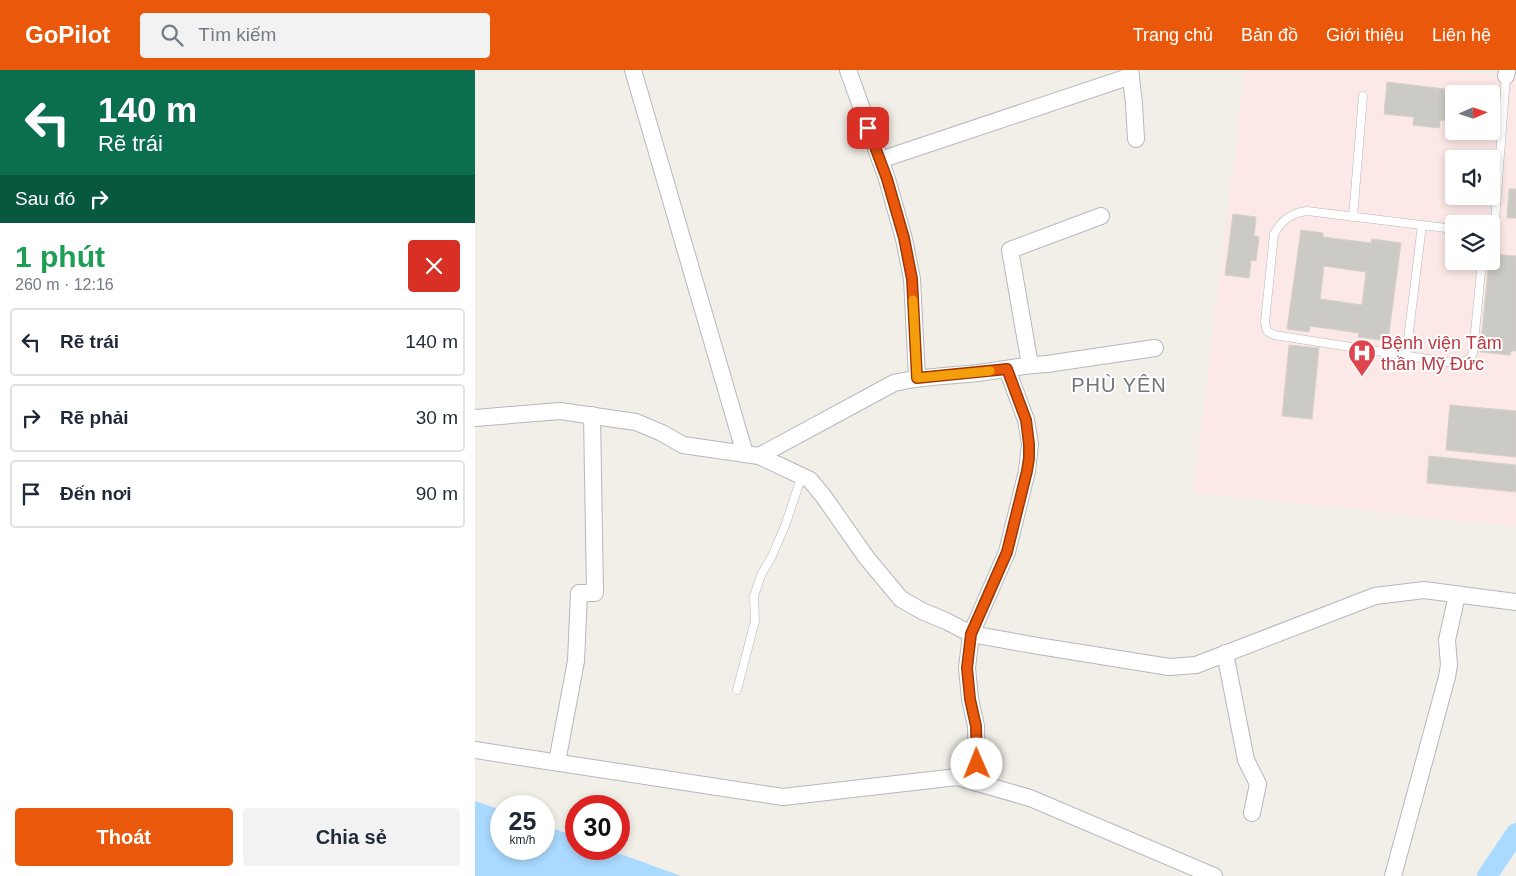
<!DOCTYPE html>
<html lang="vi">
<meta charset="utf-8">
<style>
body{margin:0;font-family:Helvetica,sans-serif;background:#f2f2f3;color:#1f2937;height:100vh;display:flex;flex-direction:column;font-size:19px;white-space:nowrap}
*{box-sizing:border-box;margin:0}
p{font-size:16px;color:#747a83}
.icon{flex:none;width:28px;height:28px;fill:none;stroke:currentColor;stroke-width:2;stroke-linecap:round;stroke-linejoin:round}
.map{position:relative;flex:1;overflow:hidden}
.panel{display:flex;flex-direction:column;background:#fff;width:475px}
.panel>*{flex:none}
.banner{background:#0b6e4f;color:#fff;overflow:hidden}
.needle{width:32px;rotate:87deg}
.buttons{position:absolute;left:970px;top:15px;display:grid;gap:10px}
.buttons a{display:grid;place-items:center;width:55px;height:55px;border-radius:5px;background:#fff;box-shadow:0 2px 8px #0003;font-size:25px}
.speed{position:absolute;left:15px;top:725px;display:flex;gap:10px;font-size:25px;font-weight:700;text-align:center}
.speed>*{display:grid;place-content:center;width:65px;height:65px;border-radius:50%;background:#fff;box-shadow:0 2px 8px #0003;line-height:1}
.speed small{font-size:12px;font-weight:400}
.speed .limit{border:8px solid #d22;background:#fff;color:#111}
.pin{position:absolute;display:grid;place-items:center;width:42px;height:42px;color:#fff;margin:-21px;border-radius:10px;box-shadow:0 2px 8px #0006}
.me{position:absolute;width:55px;margin:-28px;rotate:359deg;stroke-linejoin:round;filter:drop-shadow(0 0 4px #0008)}
.turn{display:flex;align-items:center;gap:18px;height:105px;padding:0 15px;font-size:22px}
.turn .icon{width:65px;height:65px;stroke-width:2.5}
.turn b{display:block;font-size:35px;line-height:42px}
.then{display:flex;align-items:center;height:48px;padding:0 15px;background:#0003;gap:10px;font-size:19px}
.round{display:grid;place-items:center;flex:none;width:52px;height:52px;border-radius:5px;background:#f2f2f3}
.overview{display:flex;align-items:center;justify-content:space-between;height:85px;padding:0 15px}
h1{font-size:30px;font-weight:700;line-height:38px;color:#1e9e55}
.button{display:flex;gap:10px;margin-top:auto;padding:10px 15px}
.button a{flex:1;height:58px;border-radius:5px;background:#ea580c;color:#fff;font-size:20px;font-weight:700;line-height:58px;text-align:center}
.button a+a{background:#f2f2f3;color:#1f2937}
ul{padding:0;list-style:none}
li{display:flex;align-items:center;gap:15px;height:68px;margin:0 10px 8px;padding:0 5px;border:2px solid #e0e1e3;border-radius:5px}
li div{flex:1}
li b{display:block;font-size:19px}
li em{font-style:normal}
header{display:flex;align-items:center;gap:30px;box-sizing:border-box;height:70px;padding:0 25px;background:#ea580c;color:#fff}
header strong{font-size:24px}
nav{display:flex;gap:28px;margin-inline-start:auto;font-size:18px}
.search{width:350px;height:45px;background:#f2f2f3;display:flex;align-items:center;gap:12px;box-sizing:border-box;padding:0 18px;border-radius:5px;color:#747a83;font-size:19px}
main{display:flex;flex:1;min-height:0}
.map>svg:first-child{display:block}
</style>
<header>
<strong>GoPilot</strong>
<div class="search"><svg class="icon" aria-label="search" viewBox="0 0 24 24"><circle cx="10" cy="10" r="6"/><path d="M15 15l6 6"/></svg>Tìm kiếm</div>
<nav><a>Trang chủ</a><a>Bản đồ</a><a>Giới thiệu</a><a>Liên hệ</a></nav>
</header>
<main>
<section class="panel">
<div class="banner">
<div class="turn"><svg class="icon" aria-label="left" viewBox="0 0 24 24"><path d="M17 20v-9H6M10 6l-5 5 5 5"/></svg><div><b>140 m</b>Rẽ trái</div></div>
<div class="then">Sau đó<svg class="icon" aria-label="right" viewBox="0 0 24 24"><path d="M7 20v-9h11M14 6l5 5-5 5"/></svg></div>
</div>
<div class="overview"><div><h1>1 phút</h1><p>260 m · 12:16</p></div><a class="round" style="background:#d93025;color:#fff"><svg class="icon" aria-label="close" viewBox="0 0 24 24"><path d="M6 6l12 12M18 6L6 18"/></svg></a></div>
<ul>
<li><svg class="icon" aria-label="left" viewBox="0 0 24 24"><path d="M17 20v-9H6M10 6l-5 5 5 5"/></svg><div><b>Rẽ trái</b></div><em>140 m</em></li>
<li><svg class="icon" aria-label="right" viewBox="0 0 24 24"><path d="M7 20v-9h11M14 6l5 5-5 5"/></svg><div><b>Rẽ phải</b></div><em>30 m</em></li>
<li><svg class="icon" aria-label="arrive" viewBox="0 0 24 24"><path d="M6 21V4h12l-3 4 3 4H6"/></svg><div><b>Đến nơi</b></div><em>90 m</em></li>
</ul>
<div class="button"><a>Thoát</a><a>Chia sẻ</a></div>
</section>
<div class="map">
<svg width="1041" height="806" viewBox="0 0 1041 806">
<rect width="100%" height="100%" fill="#f1efe8"/>
<path fill="#fce8e6" fill-rule="evenodd" d="M770 0H946L1041 7V457L718 422ZM979 24H1016V61H979ZM979 89H1016V126H979ZM979 154H1016V191H979Z"/>
<path fill="#aadaff" d="M0 731 26 740V779H69V755L101 767V779H132L206 806H0Z"/>
<g fill="none" stroke-linecap="round" stroke-linejoin="round">
<path stroke="#aadaff" stroke-width="20" d="M1012 806 1041 763"/>
</g>
<g fill="#cccac5" stroke="#d6d1c6" fill-rule="evenodd">
<path d="M912 12 994 22V24H979V52L965 50 964 58 938 55 939 47 909 44Z"/>
<path d="M1034 119H1041V148H1032Z"/>
<path d="M758 144 781 147 779 166 784 167 781 191 776 190 774 208 750 205Z"/>
<path d="M826 160 848 163V167L896 173 897 169 926 173 913 271 883 267 884 263 835 256 834 262 812 259ZM849 196 891 202 887 235 845 229Z"/>
<path d="M1016 184 1041 186V281H1036L1035 285 1005 282 1014 191H1016Z"/>
<path d="M814 275 844 278 837 349 807 346Z"/>
<path d="M975 335 1041 341V387L971 380Z"/>
<path d="M954 386 1041 395V422L952 413Z"/>
</g>
<g fill="none" stroke-linecap="round" stroke-linejoin="round">
<g stroke="#b5b8bc" stroke-width="9">
<g id="service">
<path d="M878 147 888 26"/>
<path d="M1016 158 1020 150 1031 6"/>
<path d="M979 159 832 141C816 143 807 150 799 164L790 252 792 261 799 265 978 293C986 292 995 292 998 283L1007 191"/>
<path d="M931 286 947 155"/>
<path d="M262 620 280 551 279 526 286 505 297 486 310 456 327 405"/>
</g>
</g>
<g stroke="#b5b8bc" stroke-width="18">
<g id="minor">
<path d="M158 0 270 384"/>
<path d="M373 0 412 109 429 169 437 209 442 307"/>
<path d="M655 0 659 33 661 69"/>
<path d="M1031 6 1032 0"/>
<path d="M405 90 656 6"/>
<path d="M555 295 535 180 626 146"/>
<path d="M0 348 85 341 161 352 187 363 208 375 284 386 335 410 349 427 391 487 426 529 447 541 471 551 496 564 557 575 694 597 721 595 900 526 949 520 1041 532"/>
<path d="M284 386 419 313C447 306 475 306 503 303 526 300 549 295 572 294L680 278"/>
<path d="M750 583 771 690 783 714 777 743"/>
<path d="M0 680 308 727 482 707 555 728 739 806"/>
<path d="M82 692 101 591 104 523H120L117 345"/>
<path d="M502 713 501 656 495 629 492 598 496 564 532 482 552 401 555 374 551 350 532 299"/>
<path d="M918 806 972 607 974 595 972 570 982 525"/>
</g>
</g>
<use href="#service" stroke="#fff" stroke-width="8"/>
<use href="#minor" stroke="#fff" stroke-width="16"/>
</g>
<g fill="none" stroke-linecap="round" stroke-linejoin="round">
<g stroke="#983908" stroke-width="12">
<path id="route" d="M393 58 412 109 429 168 437 209 442 308 532 299 551 350 554 374V388L552 401 532 482 496 564 492 598 495 629 501 656 502 694"/>
</g>
<use href="#route" stroke="#ea580c" stroke-width="9"/>
<path stroke="#f59e0b" stroke-width="9" d="M438 230 442 308 515 301"/>
</g>
<defs>
<g id="hospital-pin" transform="scale(1.4375)"><path d="M0 17L-7.5 6A9.5 9.5 0 1 1 7.5 6Z" fill="#e0444e" stroke="#fff"/><path d="M-5-5h3v3.5h4V-5h3V5h-3V1.5h-4V5h-3Z" fill="#fff"/></g>
</defs>
<g fill-rule="evenodd">
<use href="#hospital-pin" x="887" y="283"/>
</g>
<g text-anchor="middle" dominant-baseline="central" stroke-width="4" stroke-linejoin="round" paint-order="stroke">
<g font-size="18" fill="#be3a42" stroke="#fff" text-anchor="start">
<text x="906" y="273">Bệnh viện Tâm<tspan x="906" dy="21">thần Mỹ Đức</tspan></text>
</g>
<g font-size="20" letter-spacing="1" fill="#70757a" stroke="#fff">
<text x="644" y="315">PHÙ YÊN</text>
</g>
</g>
</svg>
<div class="buttons">
<a><svg class="needle" viewBox="-14 -14 28 28"><path d="M0-13l5 13h-10z" fill="#e53935"/><path d="M0 13l5-13h-10z" fill="#747a83"/></svg></a>
<a><svg class="icon" aria-label="sound" viewBox="0 0 24 24"><path d="M4 9h4l5-4v14l-5-4H4zM17 9q2 3 0 6"/></svg></a>
<a><svg class="icon" aria-label="layers" viewBox="0 0 24 24"><path d="M12 4l9 5-9 5-9-5zM3 14l9 5 9-5"/></svg></a>
</div>
<div class="speed"><div>25<small>km/h</small></div><div class="limit">30</div></div>
<div class="pin" style="left:393px;top:58px;background:#d93025"><svg class="icon" aria-label="arrive" viewBox="0 0 24 24"><path d="M6 21V4h12l-3 4 3 4H6"/></svg></div>
<svg class="me" style="left:502px;top:694px" viewBox="-20 -20 40 40"><circle r="19" fill="#fff"/><path d="M0-13L10 11 0 6-10 11z" fill="#ea580c"/></svg>
</div>
</main>
